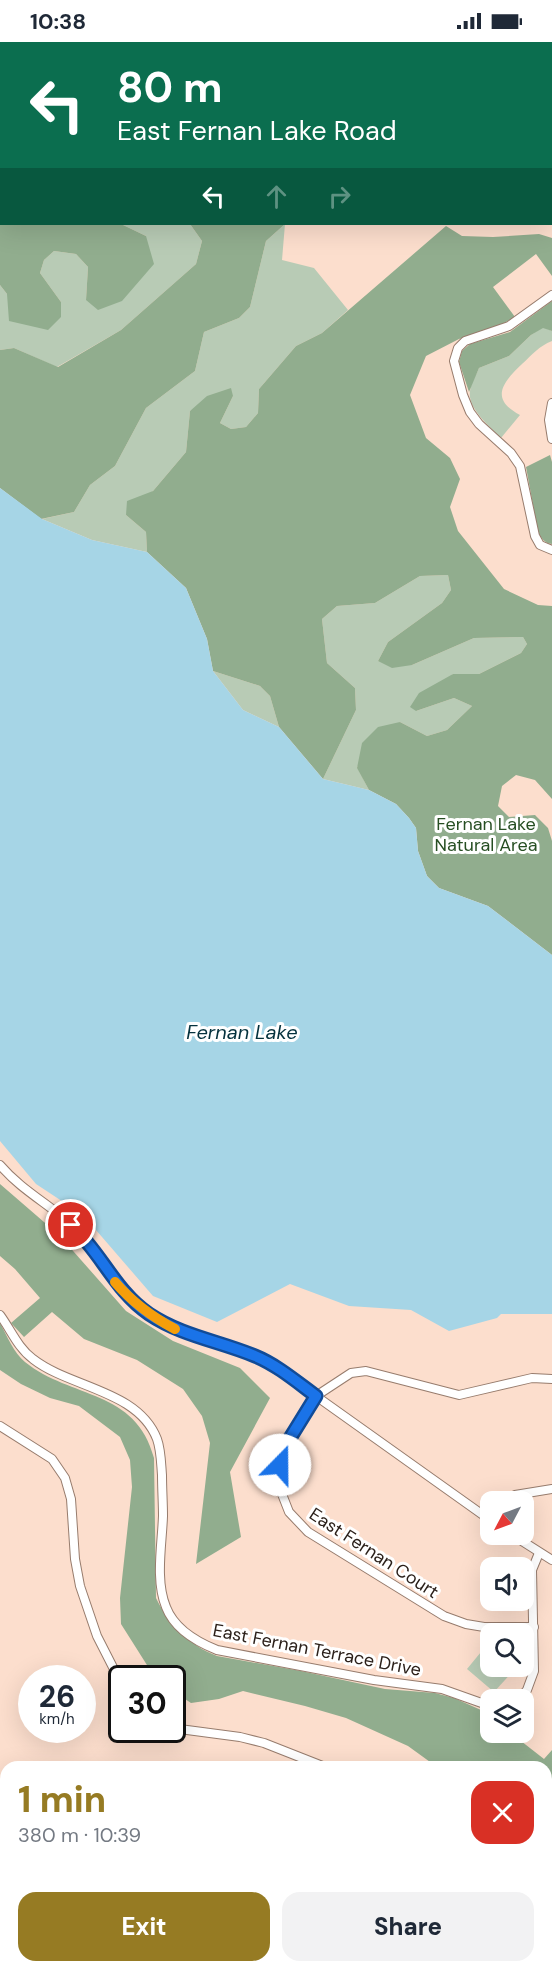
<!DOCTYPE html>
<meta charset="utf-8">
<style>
body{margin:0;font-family:"DM Sans",sans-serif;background:#f2f2f3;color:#1f2937;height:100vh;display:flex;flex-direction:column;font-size:22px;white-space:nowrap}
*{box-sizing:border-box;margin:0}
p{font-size:20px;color:#747a83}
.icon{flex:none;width:33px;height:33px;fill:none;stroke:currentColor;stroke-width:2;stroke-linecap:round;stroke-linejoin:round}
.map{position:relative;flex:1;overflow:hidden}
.drawer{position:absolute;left:0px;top:1719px;width:552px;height:212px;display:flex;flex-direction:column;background:#fff;border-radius:18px 18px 0 0;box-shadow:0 6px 24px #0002}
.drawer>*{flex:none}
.top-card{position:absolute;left:0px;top:0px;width:552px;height:183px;box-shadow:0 6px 24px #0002;background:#0b6e4f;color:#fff;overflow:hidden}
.needle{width:39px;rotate:229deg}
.fabs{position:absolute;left:480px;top:1449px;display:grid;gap:12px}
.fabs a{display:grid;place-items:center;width:54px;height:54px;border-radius:12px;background:#fff;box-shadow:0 6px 24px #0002;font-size:30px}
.speed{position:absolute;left:18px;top:1623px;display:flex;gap:12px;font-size:30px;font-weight:700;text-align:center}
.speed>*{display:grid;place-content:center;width:78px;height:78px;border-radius:50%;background:#fff;box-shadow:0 6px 24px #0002;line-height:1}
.speed small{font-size:15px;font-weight:400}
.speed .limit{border:3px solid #111;border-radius:9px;background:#fff;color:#111}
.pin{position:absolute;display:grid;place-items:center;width:51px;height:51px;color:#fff;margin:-26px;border:3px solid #fff;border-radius:50%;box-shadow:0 2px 6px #0007}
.me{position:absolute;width:66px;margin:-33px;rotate:22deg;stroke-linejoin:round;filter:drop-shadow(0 0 4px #0008)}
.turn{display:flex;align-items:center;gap:21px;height:126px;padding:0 18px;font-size:27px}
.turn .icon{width:78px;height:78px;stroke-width:2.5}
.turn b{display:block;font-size:42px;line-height:51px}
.lanes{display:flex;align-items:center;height:57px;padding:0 18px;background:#0003;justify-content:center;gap:30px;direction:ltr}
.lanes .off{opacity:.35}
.round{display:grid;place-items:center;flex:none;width:63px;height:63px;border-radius:18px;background:#f2f2f3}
.headline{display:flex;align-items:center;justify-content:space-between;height:102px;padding:0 18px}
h1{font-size:36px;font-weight:800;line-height:45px;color:#967b23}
.primary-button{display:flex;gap:12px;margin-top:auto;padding:12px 18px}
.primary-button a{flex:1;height:69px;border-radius:18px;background:#967b23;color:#fff;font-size:24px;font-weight:800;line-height:69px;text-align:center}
.primary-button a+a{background:#f2f2f3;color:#1f2937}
.status{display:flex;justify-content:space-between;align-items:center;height:42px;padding:0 30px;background:#fff;direction:ltr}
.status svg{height:16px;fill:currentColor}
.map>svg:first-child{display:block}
</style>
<div class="status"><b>10:38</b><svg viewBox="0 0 49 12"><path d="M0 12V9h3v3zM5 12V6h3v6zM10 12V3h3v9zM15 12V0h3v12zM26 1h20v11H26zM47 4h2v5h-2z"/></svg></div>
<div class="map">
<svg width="552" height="1930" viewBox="0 0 552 1930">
<rect width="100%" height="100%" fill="#fcdecd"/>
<g fill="#b8cbb5">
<path d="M121 182H190L202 199 196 222 121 288 57 325 14 306 0 308V243L7 252 61 260 40 231 44 218 54 209 76 212 88 225 86 258 146 194Z"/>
<path d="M285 182 282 218 314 226 348 268 322 291 296 304 259 347 258 371 246 385 231 387 220 381 233 354 190 369 186 410 153 449 126 473 146 490 147 510 92 498 42 477 74 470 90 443 115 424 146 366 195 329 204 290 239 276 250 265 266 199Z"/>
<path d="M543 285 552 289V299C539 304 532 313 522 322 503 340 489 357 520 373L501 396C490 385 467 366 470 349 471 341 476 333 479 326L509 314 531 293Z"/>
<path d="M448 533 451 548 442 561 388 600 378 619 412 623 474 596 523 595 527 602 521 611 479 632H453L416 669 454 656 472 664 447 688 427 694 400 680 357 725 369 748 323 737 356 668 355 646 327 621 322 577 337 564 375 561 420 534Z"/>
<path d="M213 629 260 644 270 654 279 685 243 668Z"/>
<path d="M490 1599V1624L517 1625 494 1650 467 1627Z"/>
<path d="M6 1773V1924L15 1925 9 1930H0V1777Z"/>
</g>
<g fill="#91ad8e">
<path d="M0 0H290V2H2V182H121L146 194 154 222 122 259 98 268 86 258 88 225 76 212 54 209 44 218 40 231 61 260V275L48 288 9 279 7 252 0 243Z"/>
<path d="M360 0H552V57H551L550 2Z"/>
<path d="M190 182H285L266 199 250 265 239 276 204 290 195 329 146 366 115 424 90 443 74 470 41 477 0 446V308L14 306 58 325 121 288 196 222 202 199Z"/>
<path d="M446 184 462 194 493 195 539 192 552 196V234L536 212 493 245 515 275 497 285 459 297 426 314 410 353 426 396 450 416 460 437 450 465 458 489 504 547 538 563 552 564V757L535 738 516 733 502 744 498 764 509 775 535 773 548 786 552 799V913L488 864 439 846 427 834 418 809 416 786 409 776 396 762 369 748 357 726 362 701 378 685 400 680 427 694 447 688 472 664 454 656 416 669 410 665 419 651 453 632H479L521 611 527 602 523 595 474 596 412 623 392 626 378 619 388 600 442 561 451 548 448 533 420 534 375 561 337 564 322 577 327 621 355 646 356 668 323 737 279 685 270 654 260 644 213 629 207 597 186 546 147 510 146 490 126 473 127 459 153 449 186 410 190 369 207 354 231 346 233 354 220 381 231 387 246 385 258 371 259 347 296 304 322 291Z"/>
<path d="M552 259V289L543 286 531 293 509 314 479 326 469 350 459 320 462 309 470 302 510 290Z"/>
<path d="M550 413 552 420V502C544 501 542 497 538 490L526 425Z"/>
<path d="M0 1142 59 1193 126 1269 173 1299 240 1326 270 1356 230 1430 241 1495 196 1522 210 1401 202 1374 183 1347 137 1318 84 1297 52 1270 24 1295 11 1281 40 1256 15 1227 0 1214Z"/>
<path d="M0 1281C7 1294 14 1311 25 1320 71 1357 136 1347 154 1416L156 1556C169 1583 189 1603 217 1614L301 1629 385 1647 435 1651 454 1656 490 1672V1690L512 1691V1692L544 1717 552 1708V1845L546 1817V1725H437L408 1704 346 1676 305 1664 243 1649 219 1657 191 1661 173 1649 172 1636H158L152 1631 121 1582 120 1556 132 1445 130 1418 120 1395 79 1364 50 1356 21 1342 0 1328Z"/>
<path d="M332 1925V1924L438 1925 432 1930H331Z"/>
</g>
<path fill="#a6d5e6" d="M0 446 42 477 92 498 147 510 186 546 207 597 213 629 243 668 279 685 323 737 369 748 396 762 409 776 416 786 418 809 427 834 439 846 488 864 552 913V1272H501L497 1276 449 1289 411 1268 349 1264 290 1242 217 1280 153 1254 83 1173 36 1142 0 1099Z"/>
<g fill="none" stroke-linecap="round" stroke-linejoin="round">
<g stroke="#977c6d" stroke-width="10">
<g id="minor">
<path d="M31 0 32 2"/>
<path d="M125 0 126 2"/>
<path d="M356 2V0"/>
<path d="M0 69 2 68"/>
<path d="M0 85H2"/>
<path d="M550 146 552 147"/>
<path d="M552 253 509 284 465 299 458 306 454 319 463 353 470 370 479 382 511 411 520 424 535 494 540 503 552 508"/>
<path d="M552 361 549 378 552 397"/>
<path d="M0 1123C23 1150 53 1164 77 1188 89 1200 97 1215 107 1229 121 1249 139 1267 160 1279 195 1299 237 1302 271 1322L490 1478"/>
<path d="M0 1273C11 1288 18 1306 33 1317 70 1346 138 1348 157 1397 161 1408 161 1421 162 1433 162 1447 163 1461 163 1474 162 1503 155 1538 166 1565 174 1586 197 1600 217 1608L374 1638 442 1647 490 1664"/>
<path d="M0 1384 52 1417 65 1436 71 1457 75 1517 80 1544 97 1594 122 1643"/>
<path d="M507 1460 515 1453 552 1447"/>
<path d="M511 1492 552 1518"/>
<path d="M534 1585H484L466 1582 444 1574 308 1490 289 1470 280 1447 279 1435 282 1414 287 1401 316 1354 351 1331 366 1329 459 1353 532 1336 552 1337"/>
<path d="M518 1658 527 1648 534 1629 532 1528 539 1511"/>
<path d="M172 1686 240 1695 264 1701 325 1725"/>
<path d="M527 1924V1930"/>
</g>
</g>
<use href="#minor" stroke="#fff" stroke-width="8"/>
</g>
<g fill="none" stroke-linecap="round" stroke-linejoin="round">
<g stroke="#114b97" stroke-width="15">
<path id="route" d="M71 1183C101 1210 115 1249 149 1272 182 1294 219 1299 255 1314 277 1323 297 1340 316 1354L287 1401 280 1423"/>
</g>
<use href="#route" stroke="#1a73e8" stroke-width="10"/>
<path stroke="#f59e0b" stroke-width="10" d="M115 1240C132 1260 152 1275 175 1287"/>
</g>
<g text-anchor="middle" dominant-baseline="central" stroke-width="6" stroke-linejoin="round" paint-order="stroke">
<g font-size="18" fill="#264e22" stroke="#fff">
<text x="486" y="782">Fernan Lake<tspan x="486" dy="21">Natural Area</tspan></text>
</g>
<g font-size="18" fill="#2b201a" stroke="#fff">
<text transform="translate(374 1511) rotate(33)">East Fernan Court</text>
<text transform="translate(317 1608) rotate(11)">East Fernan Terrace Drive</text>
</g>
<g font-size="20" font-style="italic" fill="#05323e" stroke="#fff">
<text x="242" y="990">Fernan Lake</text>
</g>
</g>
</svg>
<div class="fabs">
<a><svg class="needle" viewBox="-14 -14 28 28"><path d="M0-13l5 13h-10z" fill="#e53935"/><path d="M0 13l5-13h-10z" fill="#747a83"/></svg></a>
<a><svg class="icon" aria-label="sound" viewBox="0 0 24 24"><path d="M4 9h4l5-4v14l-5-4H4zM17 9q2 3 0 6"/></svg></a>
<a><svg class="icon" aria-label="search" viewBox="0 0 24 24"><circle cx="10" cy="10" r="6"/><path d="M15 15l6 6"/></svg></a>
<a><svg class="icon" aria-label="layers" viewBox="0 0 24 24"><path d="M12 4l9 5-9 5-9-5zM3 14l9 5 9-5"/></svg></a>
</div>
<div class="speed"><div>26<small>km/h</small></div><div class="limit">30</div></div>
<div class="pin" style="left:71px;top:1183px;background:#d93025"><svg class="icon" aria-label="arrive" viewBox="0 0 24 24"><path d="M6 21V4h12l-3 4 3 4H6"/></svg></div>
<svg class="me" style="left:280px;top:1423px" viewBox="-20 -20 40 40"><circle r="19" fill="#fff"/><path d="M0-13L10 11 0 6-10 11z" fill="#1a73e8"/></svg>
<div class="top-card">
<div class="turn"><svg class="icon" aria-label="left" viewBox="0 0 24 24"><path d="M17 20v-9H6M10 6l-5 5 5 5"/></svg><div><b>80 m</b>East Fernan Lake Road</div></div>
<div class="lanes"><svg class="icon" aria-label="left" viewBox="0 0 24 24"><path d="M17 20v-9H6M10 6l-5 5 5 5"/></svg><svg class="icon off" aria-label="ahead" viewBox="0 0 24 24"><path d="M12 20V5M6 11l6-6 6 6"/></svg><svg class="icon off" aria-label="right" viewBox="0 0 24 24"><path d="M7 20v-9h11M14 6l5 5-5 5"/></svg></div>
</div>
<section class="drawer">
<div class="headline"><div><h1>1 min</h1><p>380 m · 10:39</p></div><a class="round" style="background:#d93025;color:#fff"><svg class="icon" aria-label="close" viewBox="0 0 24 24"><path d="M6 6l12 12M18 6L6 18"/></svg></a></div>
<div class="primary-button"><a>Exit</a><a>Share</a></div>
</section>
</div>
